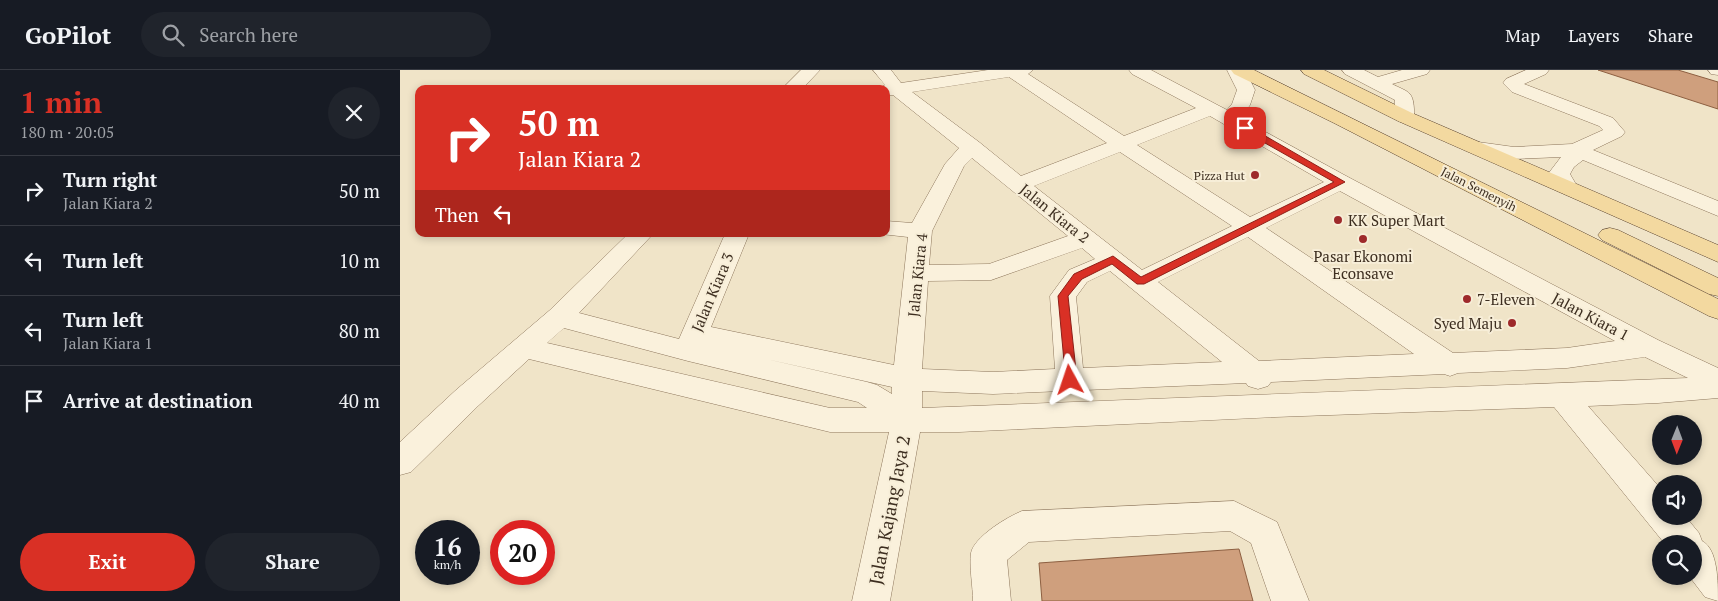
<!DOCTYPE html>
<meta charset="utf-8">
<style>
body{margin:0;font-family:"PT Serif",serif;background:#20242c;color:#f1f3f6;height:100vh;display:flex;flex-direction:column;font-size:19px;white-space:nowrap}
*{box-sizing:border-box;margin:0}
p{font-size:16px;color:#9ea1a6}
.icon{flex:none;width:28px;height:28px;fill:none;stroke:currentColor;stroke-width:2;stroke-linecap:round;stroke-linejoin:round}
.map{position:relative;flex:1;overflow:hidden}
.panel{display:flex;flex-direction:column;background:#171b24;width:400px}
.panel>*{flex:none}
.top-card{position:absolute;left:15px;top:15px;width:475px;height:152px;border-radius:10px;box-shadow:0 2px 8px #0003;background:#d93025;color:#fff;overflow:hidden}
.needle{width:32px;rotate:181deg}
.fabs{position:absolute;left:1252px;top:345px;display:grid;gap:10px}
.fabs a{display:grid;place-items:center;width:50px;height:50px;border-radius:50%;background:#171b24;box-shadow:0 2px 8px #0003;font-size:25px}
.speed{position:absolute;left:15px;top:450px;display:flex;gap:10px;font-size:25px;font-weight:700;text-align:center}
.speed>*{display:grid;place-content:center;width:65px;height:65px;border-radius:50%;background:#171b24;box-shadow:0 2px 8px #0003;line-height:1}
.speed small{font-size:12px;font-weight:400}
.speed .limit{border:8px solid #d22;background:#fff;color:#111}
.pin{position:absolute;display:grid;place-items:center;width:42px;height:42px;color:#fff;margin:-21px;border-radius:10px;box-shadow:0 2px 8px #0006}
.me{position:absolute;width:55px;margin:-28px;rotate:355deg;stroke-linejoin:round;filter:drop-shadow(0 0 4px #0008)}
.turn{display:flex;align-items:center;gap:18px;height:105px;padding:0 20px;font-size:22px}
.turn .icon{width:65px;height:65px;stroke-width:2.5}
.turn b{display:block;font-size:35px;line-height:42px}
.then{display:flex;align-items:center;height:48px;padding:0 20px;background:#0003;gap:10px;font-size:19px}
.round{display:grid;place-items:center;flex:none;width:52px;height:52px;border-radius:26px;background:#20242c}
.summary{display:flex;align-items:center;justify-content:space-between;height:85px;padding:0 20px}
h1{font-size:30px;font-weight:700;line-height:38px;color:#d93025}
.action{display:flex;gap:10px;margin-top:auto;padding:10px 20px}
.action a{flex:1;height:58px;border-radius:30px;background:#d93025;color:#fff;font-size:20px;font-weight:700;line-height:58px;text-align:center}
.action a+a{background:#20242c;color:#f1f3f6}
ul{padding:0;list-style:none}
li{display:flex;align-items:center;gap:15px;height:70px;padding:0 20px;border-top:1px solid #363941}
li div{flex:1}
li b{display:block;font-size:19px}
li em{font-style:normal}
header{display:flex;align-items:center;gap:30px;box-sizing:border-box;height:70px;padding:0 25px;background:#171b24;border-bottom:1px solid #363941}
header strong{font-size:24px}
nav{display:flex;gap:28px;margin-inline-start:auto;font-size:18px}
.search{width:350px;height:45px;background:#20242c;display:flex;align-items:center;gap:12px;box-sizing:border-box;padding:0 18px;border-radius:28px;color:#9ea1a6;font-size:19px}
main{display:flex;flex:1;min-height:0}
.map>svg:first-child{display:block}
</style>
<header>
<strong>GoPilot</strong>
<div class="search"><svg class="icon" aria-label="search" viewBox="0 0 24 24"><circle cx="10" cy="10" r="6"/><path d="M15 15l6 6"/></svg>Search here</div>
<nav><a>Map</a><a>Layers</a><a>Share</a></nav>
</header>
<main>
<section class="panel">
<div class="summary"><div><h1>1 min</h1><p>180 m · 20:05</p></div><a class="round"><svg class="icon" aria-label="close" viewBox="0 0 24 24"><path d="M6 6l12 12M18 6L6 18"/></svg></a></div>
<ul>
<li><svg class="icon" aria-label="right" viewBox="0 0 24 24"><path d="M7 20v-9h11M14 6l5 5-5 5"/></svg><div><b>Turn right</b><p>Jalan Kiara 2</p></div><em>50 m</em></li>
<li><svg class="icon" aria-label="left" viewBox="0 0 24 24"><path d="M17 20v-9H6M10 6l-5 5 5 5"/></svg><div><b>Turn left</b></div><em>10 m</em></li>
<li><svg class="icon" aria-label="left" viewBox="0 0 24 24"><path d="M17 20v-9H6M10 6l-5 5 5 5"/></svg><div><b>Turn left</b><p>Jalan Kiara 1</p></div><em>80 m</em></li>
<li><svg class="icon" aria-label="arrive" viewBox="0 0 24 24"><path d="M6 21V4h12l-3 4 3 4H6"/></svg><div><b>Arrive at destination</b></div><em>40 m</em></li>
</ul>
<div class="action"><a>Exit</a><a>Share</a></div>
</section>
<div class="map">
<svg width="1318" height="531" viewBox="0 0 1318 531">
<rect width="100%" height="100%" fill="#f0e4c8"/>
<g fill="#cf9f7d" stroke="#8d5f41">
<path d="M1198 0H1278L1318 12V39Z"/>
<path d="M839 479 853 531H642L639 493Z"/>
</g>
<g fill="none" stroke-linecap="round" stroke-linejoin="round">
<g stroke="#8d765c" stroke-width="1">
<g id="minor">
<path d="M401 0H420L402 19H382Z"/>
<path d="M473 0H491L501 13 588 0H633L628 4 724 66 796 38 732 4 729 0H751L827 40 832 34 837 20 827 0H845L855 20 850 35 840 48 948 107 1258 270 1318 298V328L1258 333 1188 336 1261 419V446H1285L1299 463 1302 471C1318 479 1318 512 1318 531L1305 527 1289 506H1294V474H1265L1154 337 875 347 559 362H520L490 531H452L489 362H430L129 289 78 336 11 402 0 405V372L56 320 150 240 228 164H253L179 243 279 269 325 164H349L311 257 494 295 508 167 481 164H486V151L512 153 545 94 559 78 493 25H486V19H479L485 15ZM609 7 707 73 621 106 579 72 512 22ZM810 46 924 112 850 147 737 75ZM720 82 832 156 742 200 634 116ZM572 88 668 166 589 194 529 195 532 161 564 96ZM940 121 1215 271 1167 278 1053 283 866 158ZM848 167 1014 284 859 291 758 212ZM682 178 695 189 669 200 650 226 655 299 593 302 522 299 528 211 591 210ZM710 201 822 292 683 298 676 227 687 212ZM164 258 288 291 458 332 467 338H430L147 273ZM1245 287 1288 308 522 338V321L593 324 846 313 848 316 858 319 868 316 871 312 1044 304 1050 306 1058 303 1167 298ZM366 289 492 317V324L477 315 467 312Z"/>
<path d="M942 0H964L978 7 1002 0H1030L1027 4 992 14C1008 22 1013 21 1014 39 1014 45 1015 47 1012 51L1005 53 998 51 995 47V30L945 4Z"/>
<path d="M1126 0H1149L1146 4 1124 14 1213 48 1225 62 1222 66 1193 80 1318 131V146L1183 90 1174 97 1170 104 1177 116 1174 121 1166 123 1158 121 1148 104 1161 87 1114 89 1071 82 1068 78 1071 74 1078 72 1114 77 1172 74 1203 60 1199 56 1112 22 1103 13 1106 9Z"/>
<path d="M1308 0H1318V5L1311 4Z"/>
<path d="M834 431 877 452 909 531H871L851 473 830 461 629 472 607 490 611 531H573C573 517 569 496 571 483 574 467 607 447 622 441Z"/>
</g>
</g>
<g stroke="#5b4430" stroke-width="1">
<g id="major">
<path d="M831 0H854L1318 229V249L1309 246 934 53 834 4Z"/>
<path d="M901 0H924L1012 43 1318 175V192L998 51 904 4Z"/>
<path d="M1210 158 1218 160 1318 208V226L1309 224 1202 170 1198 165 1202 160Z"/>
</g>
</g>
<use href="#minor" fill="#faf1dc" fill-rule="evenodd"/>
<use href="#major" fill="#f3d9a0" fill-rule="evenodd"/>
</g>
<path fill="#d93025" stroke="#8d1f18" d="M842 56H848L945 112 744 214H737L712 194 682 209 668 226 677 310 675 313H666L658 226 674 204 713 186 741 207 934 112 842 60Z"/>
<g fill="#9e2a2b" stroke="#f7eed8" stroke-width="2">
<circle cx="855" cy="105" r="5"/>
<circle cx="938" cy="150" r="5"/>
<circle cx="963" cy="169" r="5"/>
<circle cx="1067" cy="229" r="5"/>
<circle cx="1112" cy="253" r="5"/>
</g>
<g text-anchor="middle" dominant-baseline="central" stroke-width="4" stroke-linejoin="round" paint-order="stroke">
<g font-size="12" fill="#3d2e20" stroke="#f7eed8" text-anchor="end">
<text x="845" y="105">Pizza Hut</text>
</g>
<g font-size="12" fill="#3d2e20" stroke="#f7eed8">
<text transform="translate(1079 119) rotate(27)">Jalan Semenyih</text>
</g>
<g font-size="15" fill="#3d2e20" stroke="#f7eed8">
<text transform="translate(655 143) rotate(39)">Jalan Kiara 2</text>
<text transform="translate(517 205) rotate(-84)">Jalan Kiara 4</text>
<text transform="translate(312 222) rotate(-67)">Jalan Kiara 3</text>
<text transform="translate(1191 246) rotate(28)">Jalan Kiara 1</text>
</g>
<g font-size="15" fill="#3d2e20" stroke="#f7eed8" text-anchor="start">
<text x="948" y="150">KK Super Mart</text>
<text x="963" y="186" text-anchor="middle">Pasar Ekonomi<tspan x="963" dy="17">Econsave</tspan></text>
<text x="1077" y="229">7-Eleven</text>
<text x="1102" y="253" text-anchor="end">Syed Maju</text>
</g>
<g font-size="18" fill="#3d2e20" stroke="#f7eed8">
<text transform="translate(489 440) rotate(-79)">Jalan Kajang Jaya 2</text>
</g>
</g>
</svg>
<div class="fabs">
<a><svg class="needle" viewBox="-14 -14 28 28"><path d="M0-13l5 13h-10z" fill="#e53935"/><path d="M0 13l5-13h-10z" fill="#9ea1a6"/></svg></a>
<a><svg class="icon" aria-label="sound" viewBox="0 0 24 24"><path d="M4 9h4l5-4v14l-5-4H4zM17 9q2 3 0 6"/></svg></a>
<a><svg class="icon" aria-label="search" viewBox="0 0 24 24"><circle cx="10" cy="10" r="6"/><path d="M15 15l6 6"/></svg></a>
</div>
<div class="speed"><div>16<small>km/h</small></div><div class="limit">20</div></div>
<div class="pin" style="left:845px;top:58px;background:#d93025"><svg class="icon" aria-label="arrive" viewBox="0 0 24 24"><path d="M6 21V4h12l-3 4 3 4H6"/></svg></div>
<svg class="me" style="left:670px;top:310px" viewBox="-20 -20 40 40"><path d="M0-17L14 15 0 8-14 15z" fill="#d93025" stroke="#fff" stroke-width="4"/></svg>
<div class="top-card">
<div class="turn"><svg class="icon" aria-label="right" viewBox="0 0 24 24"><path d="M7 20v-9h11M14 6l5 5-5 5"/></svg><div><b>50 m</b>Jalan Kiara 2</div></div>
<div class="then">Then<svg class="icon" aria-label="left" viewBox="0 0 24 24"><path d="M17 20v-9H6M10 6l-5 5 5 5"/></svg></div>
</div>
</div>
</main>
